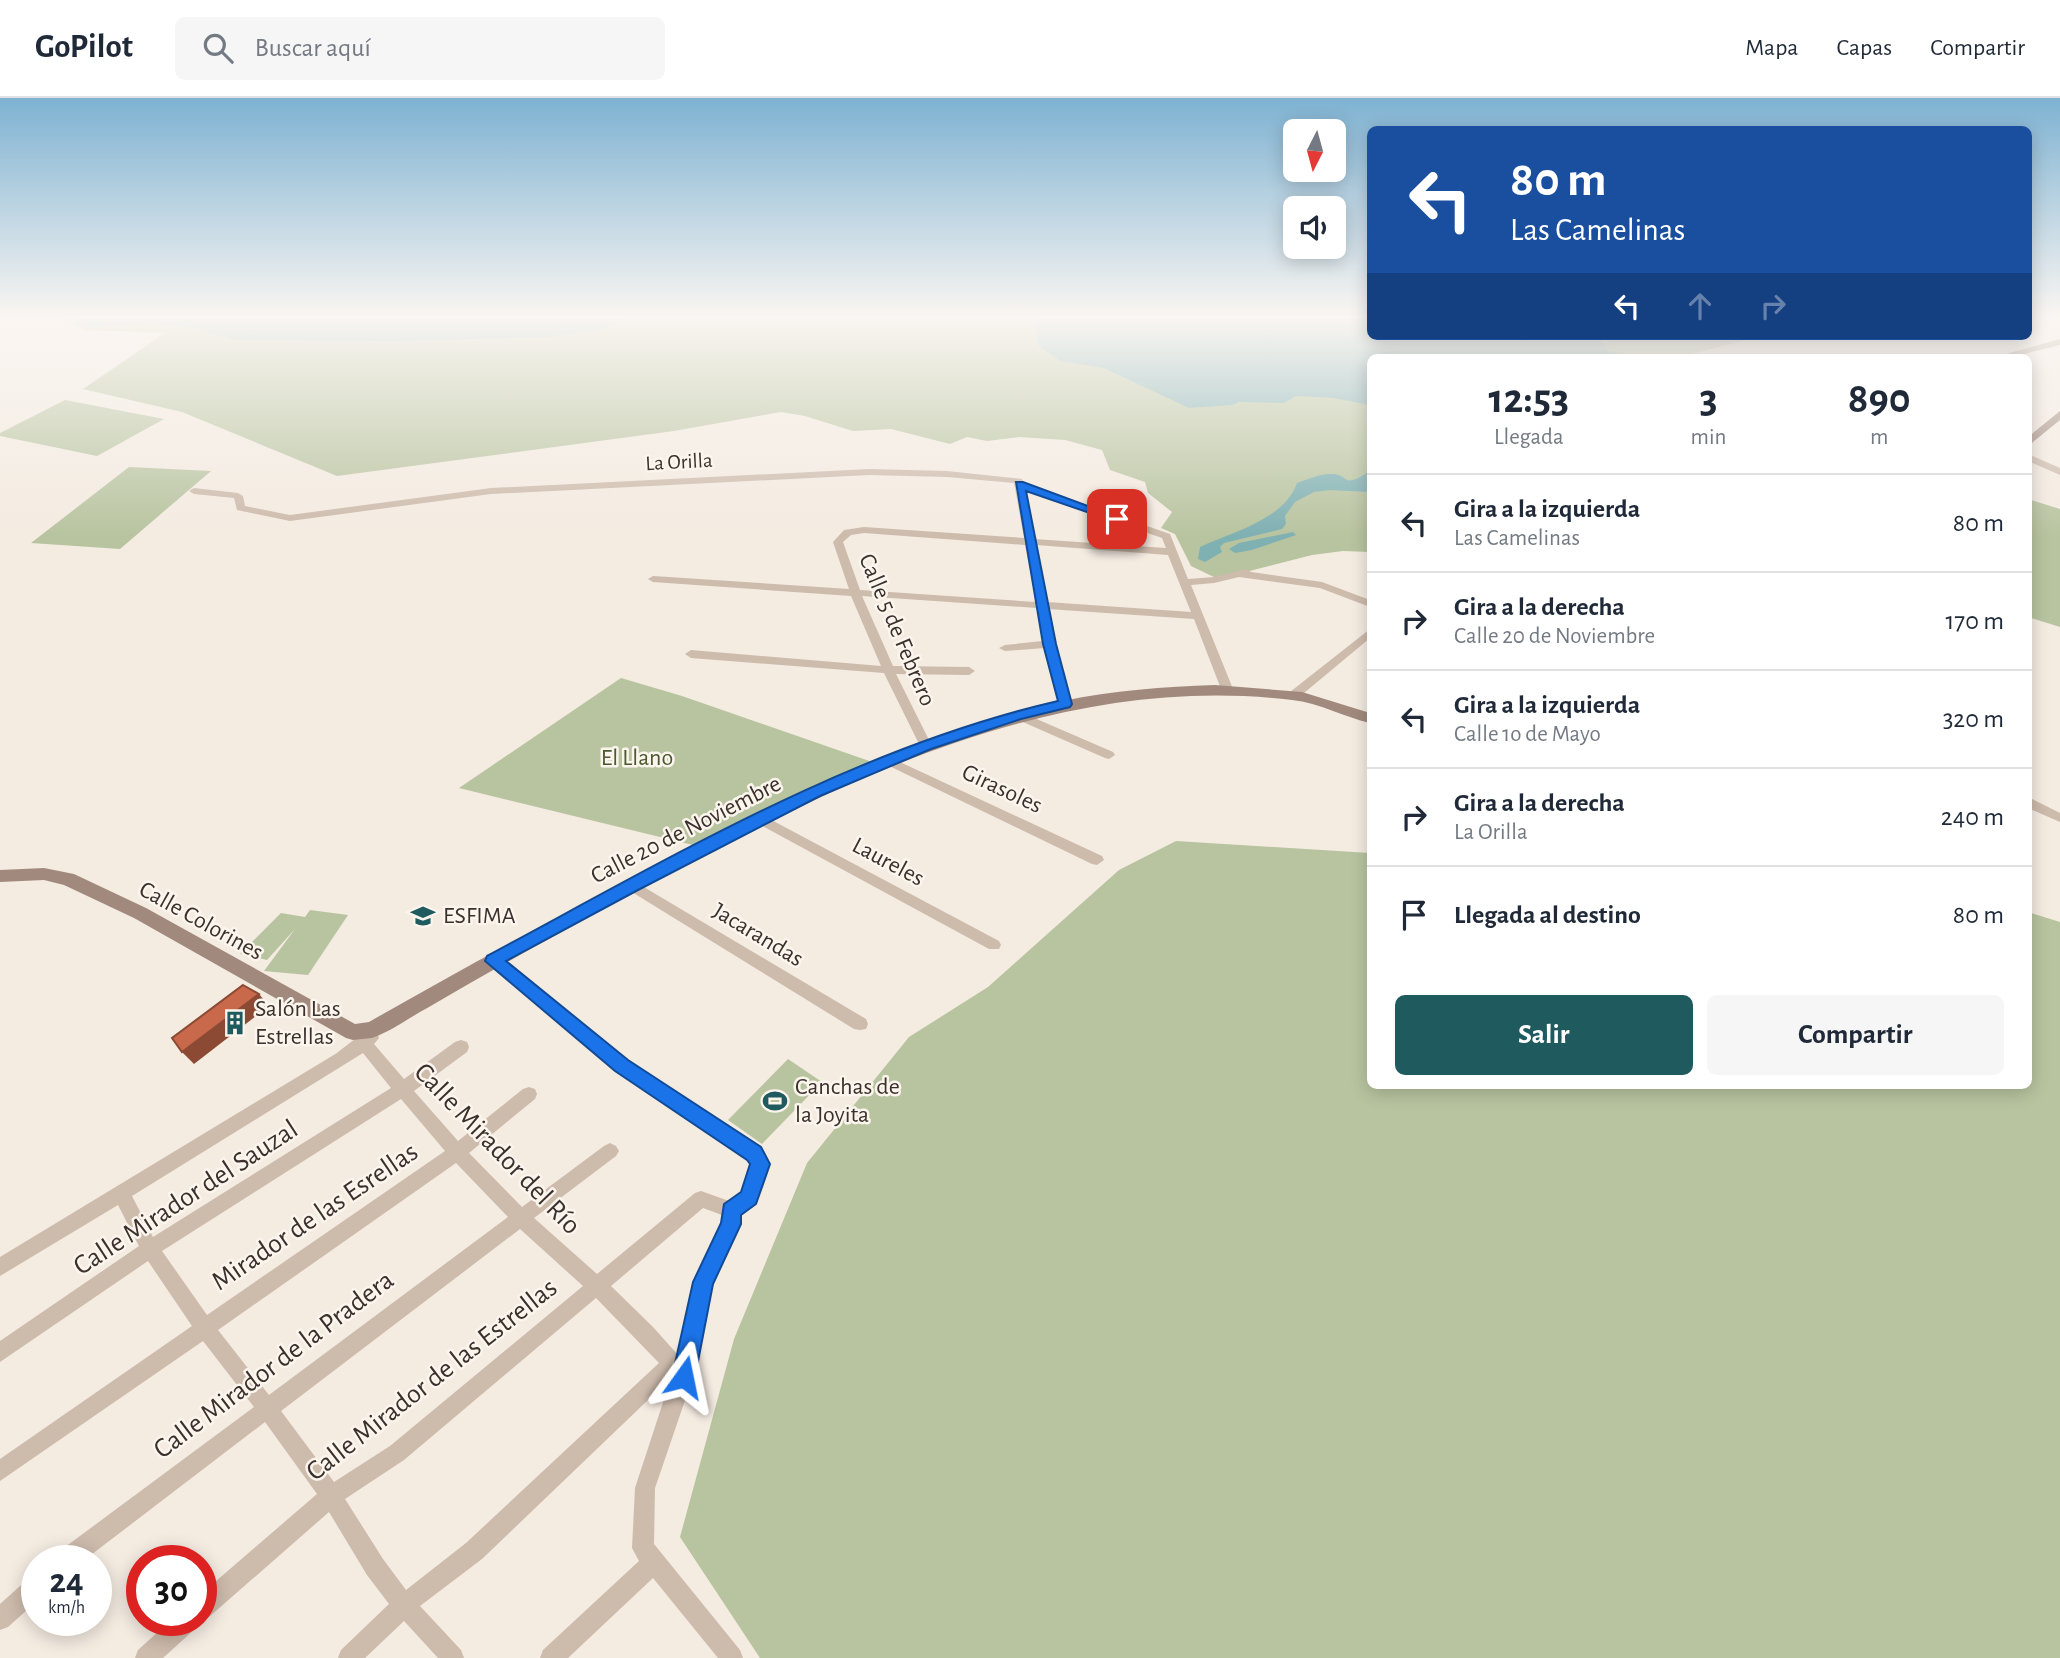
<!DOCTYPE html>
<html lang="es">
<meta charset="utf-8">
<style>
body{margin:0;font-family:"Alegreya Sans",sans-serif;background:#f6f6f7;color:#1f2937;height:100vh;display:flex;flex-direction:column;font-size:26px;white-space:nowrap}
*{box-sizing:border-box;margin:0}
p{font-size:23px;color:#747a83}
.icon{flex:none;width:38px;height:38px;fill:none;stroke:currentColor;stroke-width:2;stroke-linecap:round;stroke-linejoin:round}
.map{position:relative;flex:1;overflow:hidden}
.panel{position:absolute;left:1367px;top:256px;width:665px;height:735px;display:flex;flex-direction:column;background:#fff;border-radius:10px;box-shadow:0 4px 18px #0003}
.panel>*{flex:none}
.top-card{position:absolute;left:1367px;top:28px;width:665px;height:214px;border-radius:10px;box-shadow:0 4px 18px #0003;background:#1a4fa0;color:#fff;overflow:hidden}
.needle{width:46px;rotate:186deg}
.fabs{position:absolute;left:1283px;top:21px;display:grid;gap:14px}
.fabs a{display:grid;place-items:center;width:63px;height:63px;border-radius:10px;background:#fff;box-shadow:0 4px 18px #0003;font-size:35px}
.speed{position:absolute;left:21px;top:1447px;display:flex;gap:14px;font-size:35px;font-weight:700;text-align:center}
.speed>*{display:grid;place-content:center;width:91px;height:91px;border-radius:50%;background:#fff;box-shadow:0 4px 18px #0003;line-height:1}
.speed small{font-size:18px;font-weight:400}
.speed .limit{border:10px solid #d22;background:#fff;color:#111}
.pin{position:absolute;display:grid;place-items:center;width:60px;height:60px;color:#fff;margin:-30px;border-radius:14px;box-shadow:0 4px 10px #0006}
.me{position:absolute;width:77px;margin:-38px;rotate:12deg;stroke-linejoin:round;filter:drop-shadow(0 0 5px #0008)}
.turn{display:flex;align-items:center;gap:24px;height:147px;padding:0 28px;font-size:32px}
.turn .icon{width:91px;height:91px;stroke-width:2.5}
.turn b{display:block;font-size:49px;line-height:60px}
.lanes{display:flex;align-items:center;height:66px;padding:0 28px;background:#0003;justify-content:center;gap:35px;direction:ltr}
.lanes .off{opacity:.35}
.eta{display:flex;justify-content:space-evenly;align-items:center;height:119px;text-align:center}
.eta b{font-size:42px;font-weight:700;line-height:49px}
.action{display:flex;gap:14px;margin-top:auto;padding:14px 28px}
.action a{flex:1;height:80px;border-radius:10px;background:#1f5a5e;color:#fff;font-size:28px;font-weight:700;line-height:80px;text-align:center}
.action a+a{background:#f6f6f7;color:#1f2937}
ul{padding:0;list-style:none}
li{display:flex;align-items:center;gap:21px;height:98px;padding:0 28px;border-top:2px solid #e0e1e3}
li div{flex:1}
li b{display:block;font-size:26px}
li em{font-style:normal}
header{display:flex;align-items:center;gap:42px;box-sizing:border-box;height:98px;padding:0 35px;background:#fff;border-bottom:2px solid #e0e1e3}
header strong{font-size:33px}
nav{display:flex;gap:38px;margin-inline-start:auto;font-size:24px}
.search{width:490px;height:63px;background:#f6f6f7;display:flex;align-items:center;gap:18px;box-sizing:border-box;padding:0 24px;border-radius:10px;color:#747a83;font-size:26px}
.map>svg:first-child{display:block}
</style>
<header>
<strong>GoPilot</strong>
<div class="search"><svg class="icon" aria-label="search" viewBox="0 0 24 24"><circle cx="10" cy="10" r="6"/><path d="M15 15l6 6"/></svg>Buscar aquí</div>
<nav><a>Mapa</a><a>Capas</a><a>Compartir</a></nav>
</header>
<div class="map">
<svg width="2060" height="1560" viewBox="0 0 2060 1560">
<rect width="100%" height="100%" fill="#f4ebe1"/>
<g fill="#b8c4a0">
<path d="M61 220H1370V238H1801L1745 242 1681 259H1370V454L1343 453 1312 457 1218 481 1191 468 1175 436 1161 430 1172 414 1148 395 1145 384 1110 372 1102 352 1065 342 1019 339 987 343 967 339 950 346 891 331 853 333 805 318 781 314 674 333 337 378 182 314 83 291 165 235 84 232Z"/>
<path d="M65 302 164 321 97 358 0 338V335Z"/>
<path d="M129 369 211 373 120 451 31 445Z"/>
<path d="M2028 401 2060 411V529L2028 519Z"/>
<path d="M621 580 682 598 878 666 701 749 459 690Z"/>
<path d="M1176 743 1370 755V987H2028V814L2060 824V1560H760L680 1439 734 1241 807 1065 909 939 988 889 1119 772Z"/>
<path d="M310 812 348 817 308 877 264 873 295 831 267 862 240 856 281 815 305 819Z"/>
<path d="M788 961 822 984 762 1046 728 1022Z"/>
</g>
<g fill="#7fb0b2">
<path d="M70 220H633L598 232 546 239 396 243 237 242 187 229 155 226 88 229Z"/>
<path d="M1041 220H1370V238H1597L1608 253 1631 259H1370V307L1333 300 1296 298 1284 305 1239 304 1232 307 1189 310 1104 270 1060 263 1039 248 1034 228Z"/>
<path d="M1370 373V394L1330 392 1314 394 1295 404 1285 418 1286 426 1282 431 1224 445 1220 449 1222 454 1205 464 1198 461 1200 449C1232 434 1284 422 1297 385 1307 382 1319 376 1329 376 1352 375 1339 393 1370 373Z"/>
<path d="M1293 434 1296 437 1252 452 1235 455 1229 451 1239 445Z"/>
</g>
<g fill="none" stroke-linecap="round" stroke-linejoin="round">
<g fill="#cdbbac" fill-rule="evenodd">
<path d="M2028 356 2060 370V377L2028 363Z"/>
<path d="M869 371 947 373 1022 381 1024 385 1170 436 1188 481 1214 479 1246 471 1251 474 1322 484 1370 502V509L1320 490 1239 479 1214 485 1191 487 1233 591 1227 595 1221 591 1194 521 1048 511 1071 606 1065 610 1059 606 1044 550 1005 553 999 550 1005 547 1043 543 1037 510 862 498 893 568 969 569 975 573 969 577 896 576 932 648 926 652 920 648 884 575 691 560 685 556 691 552 881 568 851 498 653 484 648 481 653 478 849 491 833 444 844 432 864 429 1024 440 1014 385 947 379 869 377 491 396 290 423 237 412 234 400 194 396 189 393 194 390 238 395 243 398 245 408 290 417 491 390ZM1025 392 1162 440 1166 450 1034 441ZM864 435 1025 447 1036 504 860 492 843 444 851 437ZM1036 447 1168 457 1191 514 1047 504Z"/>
<path d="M1370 531V540L1298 600H1290L1288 597 1290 594Z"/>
<path d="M1018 613 1113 654 1115 657 1109 661 1105 660 1014 620 1012 617Z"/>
<path d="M887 658 1102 758 1104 762 1097 767 1092 766 883 665 881 662 883 659Z"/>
<path d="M2028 699 2060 715V724L2028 710Z"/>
<path d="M760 716 999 843 1001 847 999 851H989L755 724 753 721 755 718Z"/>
<path d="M632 782 866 921 868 926 866 931 860 932 854 931 627 791 625 787 627 783Z"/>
<path d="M493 856 498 858 628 962 760 1051 769 1066 755 1106 740 1116V1126L712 1185 693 1279 655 1390 654 1446 740 1552 743 1560H718L653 1480 568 1560H540L543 1552 639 1463 632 1450 635 1390 671 1280 482 1461 420 1508 461 1552 464 1560H438L404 1523 365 1560H338L341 1552 389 1506 367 1477 329 1414 209 1519 201 1522V1496L317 1396 265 1324 83 1463H54L57 1455 254 1309 203 1243 0 1383V1361L192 1228 148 1163 0 1264V1243L139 1148 118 1107 0 1178V1159L337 955C348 947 363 932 377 935L379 940 374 946 404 981 455 944 461 942 467 944 469 949 467 954 414 993 458 1043 523 991 529 989 535 991 537 996 535 1001 469 1055 522 1109 604 1048 610 1045 616 1048 619 1053 616 1058 534 1120 597 1176 695 1095 701 1093 729 1103 742 1095 751 1067 748 1061 616 972 488 866 486 862 488 858ZM363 955 391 990 153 1139 132 1098ZM401 1001 445 1053 207 1217 162 1153ZM456 1065 508 1119 269 1297 218 1232ZM703 1110 722 1117V1125L694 1184 678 1257 653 1229 611 1188ZM520 1131 583 1188 390 1348 334 1384 281 1313ZM596 1200 659 1265 466 1445 406 1492 383 1461 345 1401 404 1362Z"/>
<path d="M37 1477V1503L8 1529 0 1532V1506L29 1480Z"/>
<path d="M171 1522H199L196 1530 163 1560H135L138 1552Z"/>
</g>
<g fill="#a18a7d" fill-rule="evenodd">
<path d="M2060 241V247L2012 259H1995Z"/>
<path d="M2060 313V322L2028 348V339Z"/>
<path d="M1215 587 1302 594 1370 615V625C1344 619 1320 605 1292 602 1022 570 776 718 547 842 507 864 468 886 429 909 410 919 392 933 372 940L353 942 346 940 134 820 64 787 44 782 0 784V772L44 770 74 776 146 810 355 926 369 924C468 867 569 813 671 761 797 696 924 634 1063 603 1113 592 1164 589 1215 587Z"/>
</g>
</g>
<path fill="#8c4a34" d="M259 896 269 908 194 966 182 954Z"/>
<path fill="#c8694b" stroke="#8c4a34" stroke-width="2" d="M243 887 259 896 182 954 172 940Z"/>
<linearGradient id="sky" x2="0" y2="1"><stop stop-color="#7eb2d2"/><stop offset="0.5" stop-color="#faf6f2"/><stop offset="1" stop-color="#faf6f2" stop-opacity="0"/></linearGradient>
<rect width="2060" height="438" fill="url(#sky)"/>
<path fill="#1a73e8" stroke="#114b97" stroke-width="2" d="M1016 384H1023L1123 421 1113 423 1026 393 1056 546 1072 606 1070 609 1021 621 931 651 820 698 638 792 506 863 628 962 761 1049 770 1066 756 1106 741 1117V1126L713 1186 695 1279 691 1286 684 1290 676 1286 672 1279 693 1184 721 1125 724 1106 741 1094 750 1066 747 1062 615 973 485 863 487 858C670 760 854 650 1058 603L1043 546Z"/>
<defs>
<g id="school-bare" transform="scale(1.89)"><path d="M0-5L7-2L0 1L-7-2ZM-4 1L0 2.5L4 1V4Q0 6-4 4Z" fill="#1f5a5e" stroke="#fbf5ee" stroke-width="2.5" paint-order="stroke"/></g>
<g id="building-bare" transform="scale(1.89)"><path d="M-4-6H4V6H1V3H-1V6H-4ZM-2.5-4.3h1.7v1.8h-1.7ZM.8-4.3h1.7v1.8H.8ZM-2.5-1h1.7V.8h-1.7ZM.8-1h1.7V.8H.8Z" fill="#1f5a5e" stroke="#fbf5ee" stroke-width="2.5" paint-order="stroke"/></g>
<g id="stadium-bare" transform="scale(1.89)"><path d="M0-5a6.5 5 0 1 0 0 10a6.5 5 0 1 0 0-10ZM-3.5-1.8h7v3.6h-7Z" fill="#1f5a5e" stroke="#fbf5ee" stroke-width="2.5" paint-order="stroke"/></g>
</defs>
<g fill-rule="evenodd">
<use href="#school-bare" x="423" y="818"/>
<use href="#building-bare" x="235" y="925"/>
<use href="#stadium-bare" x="775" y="1003"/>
</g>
<g text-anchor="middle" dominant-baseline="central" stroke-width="5" stroke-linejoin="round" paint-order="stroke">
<g font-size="21" fill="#3b302b" stroke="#fbf5ee">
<text transform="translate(679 364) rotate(-3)">La Orilla</text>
</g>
<g font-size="24" fill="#3b302b" stroke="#fbf5ee">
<text transform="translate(897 532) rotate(67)">Calle 5 de Febrero</text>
<text transform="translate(1002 691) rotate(25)">Girasoles</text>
<text transform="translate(686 732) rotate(-27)">Calle 20 de Noviembre</text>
<text transform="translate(888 764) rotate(28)">Laureles</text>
<text transform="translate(201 823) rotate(29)">Calle Colorines</text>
<text transform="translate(758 837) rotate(31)">Jacarandas</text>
</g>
<g font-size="24" fill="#4a5a2e" stroke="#fbf5ee">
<text x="637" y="660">El Llano</text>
</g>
<g font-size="24" fill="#3b302b" stroke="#fbf5ee" text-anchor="start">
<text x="443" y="818">ESFIMA</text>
<text x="255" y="911">Salón Las<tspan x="255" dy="28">Estrellas</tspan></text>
<text x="795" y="989">Canchas de<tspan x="795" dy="28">la Joyita</tspan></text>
</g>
<g font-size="28" fill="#3b302b" stroke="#fbf5ee">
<text transform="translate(497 1051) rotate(46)">Calle Mirador del Río</text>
<text transform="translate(186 1100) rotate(-33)">Calle Mirador del Sauzal</text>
<text transform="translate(315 1119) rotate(-34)">Mirador de las Esrellas</text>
<text transform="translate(274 1267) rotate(-37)">Calle Mirador de la Pradera</text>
<text transform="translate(432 1282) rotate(-38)">Calle Mirador de las Estrellas</text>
</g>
</g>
</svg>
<div class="fabs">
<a><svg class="needle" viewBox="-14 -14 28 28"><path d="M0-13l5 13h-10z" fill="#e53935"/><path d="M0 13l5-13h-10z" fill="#747a83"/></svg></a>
<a><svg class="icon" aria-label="sound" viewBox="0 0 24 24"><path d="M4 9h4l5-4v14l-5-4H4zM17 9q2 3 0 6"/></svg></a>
</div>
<div class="speed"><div>24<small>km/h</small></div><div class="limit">30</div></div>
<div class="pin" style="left:1117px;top:421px;background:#d93025"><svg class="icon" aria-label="arrive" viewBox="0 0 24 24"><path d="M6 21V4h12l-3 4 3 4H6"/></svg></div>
<svg class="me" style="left:684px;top:1279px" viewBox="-20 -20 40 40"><path d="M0-17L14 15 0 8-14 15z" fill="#1a73e8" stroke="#fff" stroke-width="4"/></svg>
<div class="top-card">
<div class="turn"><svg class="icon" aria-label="left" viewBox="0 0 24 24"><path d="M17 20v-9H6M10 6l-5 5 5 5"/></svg><div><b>80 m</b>Las Camelinas</div></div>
<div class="lanes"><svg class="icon" aria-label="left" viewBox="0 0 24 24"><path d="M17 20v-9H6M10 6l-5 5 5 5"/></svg><svg class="icon off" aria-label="ahead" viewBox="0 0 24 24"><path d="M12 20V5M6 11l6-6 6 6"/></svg><svg class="icon off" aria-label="right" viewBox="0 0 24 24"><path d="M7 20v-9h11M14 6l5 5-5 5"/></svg></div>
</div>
<section class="panel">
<div class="eta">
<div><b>12:53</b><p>Llegada</p></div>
<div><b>3</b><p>min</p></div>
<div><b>890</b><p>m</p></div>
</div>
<ul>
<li><svg class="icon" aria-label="left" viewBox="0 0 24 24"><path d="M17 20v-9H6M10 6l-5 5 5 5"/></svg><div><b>Gira a la izquierda</b><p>Las Camelinas</p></div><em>80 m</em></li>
<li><svg class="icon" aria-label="right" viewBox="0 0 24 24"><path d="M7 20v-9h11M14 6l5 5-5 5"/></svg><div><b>Gira a la derecha</b><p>Calle 20 de Noviembre</p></div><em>170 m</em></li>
<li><svg class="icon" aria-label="left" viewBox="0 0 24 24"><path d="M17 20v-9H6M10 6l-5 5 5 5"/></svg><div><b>Gira a la izquierda</b><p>Calle 1o de Mayo</p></div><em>320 m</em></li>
<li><svg class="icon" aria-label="right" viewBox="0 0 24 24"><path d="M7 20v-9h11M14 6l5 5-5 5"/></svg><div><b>Gira a la derecha</b><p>La Orilla</p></div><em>240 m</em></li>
<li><svg class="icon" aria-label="arrive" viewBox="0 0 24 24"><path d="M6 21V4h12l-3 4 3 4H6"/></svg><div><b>Llegada al destino</b></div><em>80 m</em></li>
</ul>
<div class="action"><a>Salir</a><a>Compartir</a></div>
</section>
</div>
